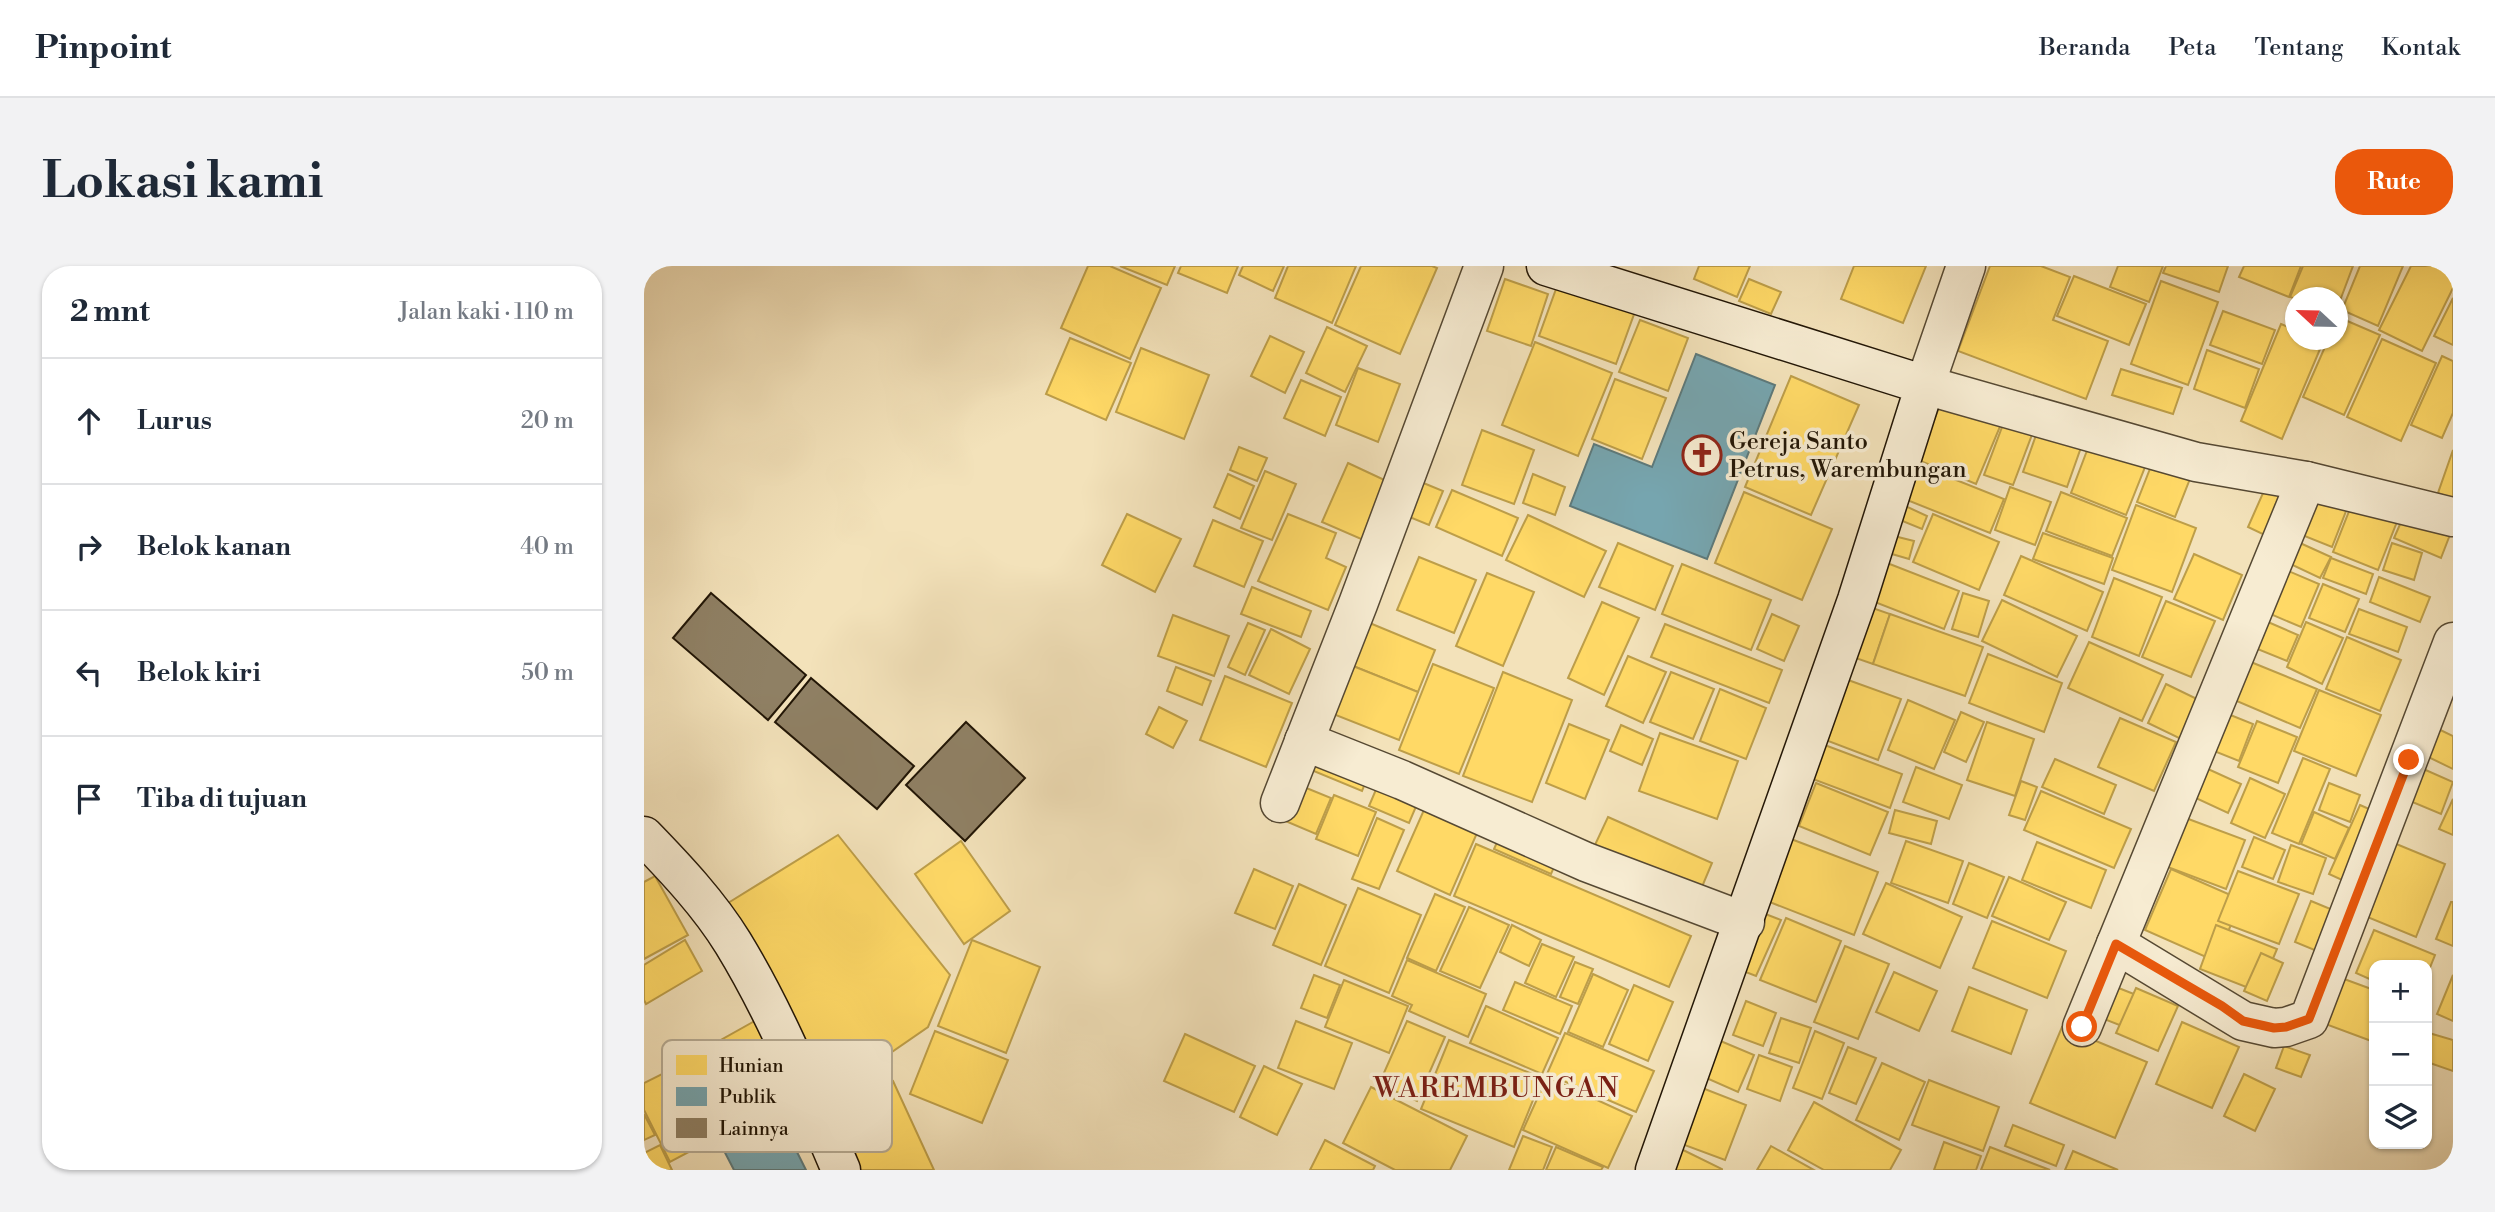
<!DOCTYPE html>
<html lang="id">
<meta charset="utf-8">
<style>
:root{--surface:#fff;--page:#f2f2f3;--text:#1f2937;--muted:#747a83;--line:#e0e1e3;--accent:#ea580c}
body{margin:0;font-family:"Libre Bodoni",serif;background:var(--page);color:var(--text)}
.controls{position:absolute;right:21px;bottom:21px;display:grid;overflow:hidden;border-radius:14px;box-shadow:0 2px 5px #0004}
.controls button{width:63px;height:63px;display:grid;place-items:center;padding:0;border:0;border-bottom:2px solid var(--line);background:var(--surface);color:var(--text);font:35px sans-serif}
.compass{position:absolute;left:1641px;top:21px;width:63px;height:63px;border-radius:50%;background:var(--surface);box-shadow:0 2px 5px #0004;rotate:292deg}
.stop{position:absolute;width:21px;height:21px;margin:-16px;border:5px solid #ea580c;border-radius:50%;background:#fff}
.stop.end{background:#ea580c;border-color:#fff;box-shadow:0 2px 7px #0008}
.list{margin:0;padding:0;list-style:none}
h2{display:flex;justify-content:space-between;align-items:center;height:91px;margin:0;padding:0 28px;font-size:30px}
h2 small{font-size:23px;font-weight:400;color:var(--muted)}
.list li{display:grid;grid-template-columns:46px 1fr auto;gap:21px;align-items:center;box-sizing:border-box;height:126px;padding:0 28px;border-top:2px solid var(--line)}
.list b{display:block;font-size:26px;white-space:nowrap}
.list em{font-size:23px;font-style:normal;color:var(--muted)}
.icon{flex:none;width:38px;height:38px;fill:none;stroke:currentColor;stroke-width:2;stroke-linecap:round;stroke-linejoin:round}
.map{position:relative;flex:none;width:1809px;height:904px;overflow:hidden;border-radius:28px}
header{display:flex;align-items:center;gap:42px;box-sizing:border-box;height:98px;padding:0 35px;background:var(--surface);border-bottom:2px solid var(--line)}
header strong{font-size:33px}
nav{display:flex;gap:38px;margin-inline-start:auto;font-size:24px}
.intro{display:flex;align-items:center;justify-content:space-between;box-sizing:border-box;height:168px;padding:0 42px}
h1{margin:0;font-size:49px}
.button{padding:18px 32px;border-radius:28px;background:var(--accent);color:#fff;font-size:24px;font-weight:700}
main{display:flex;gap:42px;padding:0 42px}
aside{flex:1;background:var(--surface);border-radius:28px;box-shadow:0 2px 5px #0004}
.map>svg:first-child{display:block}
.homes{fill:#ffd966;stroke:#bd9e49;stroke-width:2}
.public{fill:#76a5af;stroke:#5d7a7c;stroke-width:2}
.building{fill:#8f8064;stroke:#221606;stroke-width:2}
.lines{fill:none;stroke-linecap:round;stroke-linejoin:round}
.street-casing{stroke:#564933;stroke-width:41}
.secondary-casing{stroke:#221606;stroke-width:41}
.street{stroke:#f7ecd2;stroke-width:38}
.secondary{stroke:#f7ecd2;stroke-width:38}
.route{stroke:#ea580c;stroke-width:9}
.labels{text-anchor:middle;stroke-width:7;stroke-linejoin:round;paint-order:stroke}
.poi-label{font-size:24px;fill:#221606;stroke:#f7ecd2;text-anchor:start}
.quarter-label{font-size:28px;letter-spacing:2px;fill:#7a1f14;stroke:#f7ecd2}
.key{fill:#f7ecd2;stroke:#b7ac95;stroke-width:2}
.key-label{font-size:19px;fill:#221606}
</style>
<header>
<strong>Pinpoint</strong>
<nav><a>Beranda</a><a>Peta</a><a>Tentang</a><a>Kontak</a></nav>
</header>
<div class="intro"><h1>Lokasi kami</h1><a class="button">Rute</a></div>
<main>
<aside>
<h2>2 mnt<small>Jalan kaki · 110 m</small></h2>
<ul class="list">
<li><svg class="icon" aria-label="ahead" viewBox="0 0 24 24"><path d="M12 20V5M6 11l6-6 6 6"/></svg><div><b>Lurus</b></div><em>20 m</em></li>
<li><svg class="icon" aria-label="right" viewBox="0 0 24 24"><path d="M7 20v-9h11M14 6l5 5-5 5"/></svg><div><b>Belok kanan</b></div><em>40 m</em></li>
<li><svg class="icon" aria-label="left" viewBox="0 0 24 24"><path d="M17 20v-9H6M10 6l-5 5 5 5"/></svg><div><b>Belok kiri</b></div><em>50 m</em></li>
<li><svg class="icon" aria-label="arrive" viewBox="0 0 24 24"><path d="M6 21V4h12l-3 4 3 4H6"/></svg><div><b>Tiba di tujuan</b></div></li>
</ul>
</aside>
<div class="map">
<svg width="1809" height="904" viewBox="0 0 1809 904">
<rect width="100%" height="100%" fill="#f3e2ba"/>
<filter id="stains"><feTurbulence type="fractalNoise" baseFrequency=".00286" numOctaves="4"/><feColorMatrix values="0 0 0 0 .2 0 0 0 0 .09 0 0 0 0 .02 0 0 0 .5 -.17"/></filter>
<radialGradient id="worn" r=".72"><stop offset=".6" stop-color="#630" stop-opacity="0"/><stop offset="1" stop-color="#630" stop-opacity=".3"/></radialGradient>
<!-- homes -->
<g class="homes">
<path d="M444,0h22l51,22 -31,71 -69,-31z"/>
<path d="M476,0h55l-8,19z"/>
<path d="M537,0h57l-11,27 -49,-20z"/>
<path d="M599,0h41l-11,25 -34,-16z"/>
<path d="M644,0h68l-24,57 -57,-25z"/>
<path d="M717,0h71l5,2 -37,86 -65,-29z"/>
<path d="M1055,0h51l-13,31 -43,-18z"/>
<path d="M1210,0h72l-23,57 -62,-24z"/>
<path d="M1346,0h51l29,11 -17,43 55,21 -22,58 -128,-48z"/>
<path d="M1474,0h45l-14,36 -39,-15z"/>
<path d="M1522,0h62l-9,26 -56,-19z"/>
<path d="M1600,0h57l-12,31 -50,-20z"/>
<path d="M1659,0h50l-15,40v-8l-42,1 -6,-2z"/>
<path d="M1716,0h43l-25,60 -36,-16z"/>
<path d="M1767,0h23l19,9v13l-31,63 -43,-21z"/>
<path d="M1430,10l72,28 -17,41 -72,-29z"/>
<path d="M916,12l77,28 -21,58 -77,-28z"/>
<path d="M861,13l43,15 -17,52 -44,-15z"/>
<path d="M1105,13l32,13 -10,22 -32,-13z"/>
<path d="M1517,15l57,21 -30,83 -57,-21z"/>
<path d="M1809,32v47l-19,-9z"/>
<path d="M1579,45l52,19 -13,34 -52,-19z"/>
<path d="M1694,51l42,18 -36,80 -41,-18 25,-57h10z"/>
<path d="M996,54l48,18 -20,53 -49,-19z"/>
<path d="M1637,58l15,6v10h21l6,2 -41,97 -41,-18z"/>
<path d="M683,61l40,19 -22,46 -39,-19z"/>
<path d="M626,70l34,16 -19,41 -34,-17z"/>
<path d="M426,72l61,25 -25,57 -60,-26z"/>
<path d="M1738,73l54,24 -35,78 -54,-24z"/>
<path d="M891,76l77,31 -34,83 -76,-31z"/>
<path d="M497,82l68,27 -25,64 -68,-27z"/>
<path d="M1563,84l52,19 -14,39 -51,-19z"/>
<path d="M1798,90l11,5v52l-11,25 -31,-13z"/>
<path d="M714,102l42,16 -22,58 -42,-17z"/>
<path d="M1477,103l61,19 -9,26 -61,-19z"/>
<path d="M1147,110l68,29 -48,110 -66,-28z"/>
<path d="M971,113l51,19 -24,61 -50,-20z"/>
<path d="M657,114l40,17 -16,39 -41,-18z"/>
<path d="M1301,127l59,24 -28,67 -58,-24z"/>
<path d="M1363,148l29,10 -23,61 -29,-10z"/>
<path d="M1397,155l44,15 -18,51 -44,-15z"/>
<path d="M838,164l52,20 -20,54 -52,-19z"/>
<path d="M1447,174l56,22 -21,53 -55,-22z"/>
<path d="M595,181l28,11 -10,23 -27,-11z"/>
<path d="M1809,184v49l-15,-6z"/>
<path d="M1511,190l38,15 -18,46 -38,-15z"/>
<path d="M704,197l45,21 -25,58 -46,-20z"/>
<path d="M1277,200l83,33 -14,34 -83,-33z"/>
<path d="M621,205l31,13 -24,56 -31,-12z"/>
<path d="M584,208l26,12 -14,33 -26,-12z"/>
<path d="M889,208l32,13 -10,28 -32,-12z"/>
<path d="M777,216l22,9 -14,34 -22,-9z"/>
<path d="M1623,218l25,11 -19,44 -25,-12z"/>
<path d="M1667,219l39,16 -18,46 -40,-16z"/>
<path d="M1366,221l41,15 -16,43 -40,-15z"/>
<path d="M808,224l66,28 -16,38 -66,-29z"/>
<path d="M1100,226l88,37 -30,71 -87,-37z"/>
<path d="M1417,226l66,26 -15,38 -66,-25z"/>
<path d="M1711,230l45,18 -22,56 -45,-18z"/>
<path d="M1257,238l26,12 -5,13 -27,-11z"/>
<path d="M1492,239l60,23 -24,64 -60,-22z"/>
<path d="M1761,247l46,19 -10,26 -47,-20z"/>
<path d="M483,248l54,25 -26,53 -53,-27z"/>
<path d="M644,248l48,19 -10,25 20,9 -18,43 -70,-29z"/>
<path d="M1289,248l66,28 -20,48 -66,-28z"/>
<path d="M884,249l78,36 -22,46 -78,-37z"/>
<path d="M569,254l50,21 -19,46 -50,-21z"/>
<path d="M1399,267l70,25 -9,26 -71,-25z"/>
<path d="M1246,269l24,6 -5,18 -24,-7z"/>
<path d="M1645,272l42,19 -11,21 -40,-19z"/>
<path d="M974,277l55,23 -18,44 -56,-23z"/>
<path d="M1748,277l30,10 -8,27 -31,-10z"/>
<path d="M1550,288l48,21 -19,45 -49,-21z"/>
<path d="M1377,290l82,36 -16,39 -83,-36z"/>
<path d="M775,291l57,23 -22,53 -57,-23z"/>
<path d="M1687,292l42,16 -7,20 -43,-16z"/>
<path d="M1238,295l77,30 -15,38 -77,-30z"/>
<path d="M1038,298l89,36 -20,50 -89,-36z"/>
<path d="M1635,301l40,17 -18,43 -40,-17z"/>
<path d="M843,307l47,19 -31,74 -47,-20z"/>
<path d="M1735,311l51,20 -10,25 -50,-20z"/>
<path d="M1470,312l48,19 -23,59 -47,-19z"/>
<path d="M1679,318l36,15 -14,33 -36,-14z"/>
<path d="M608,321l59,24 -10,26 -60,-23z"/>
<path d="M1319,327l26,8 -11,36 -26,-8z"/>
<path d="M1358,334l75,36 -20,41 -75,-36z"/>
<path d="M1522,335l49,20 -24,56 -49,-20z"/>
<path d="M958,336l37,16 -35,77 -36,-17z"/>
<path d="M1214,337l32,11 -17,50 -32,-11z"/>
<path d="M1715,343l48,18 -9,25 -49,-18z"/>
<path d="M1128,348l27,12 -15,35 -27,-12z"/>
<path d="M1246,348l93,33 -18,49 -92,-32z"/>
<path d="M529,349l56,21 -15,40 -56,-20z"/>
<path d="M716,353l75,31 -17,42 -75,-30z"/>
<path d="M1617,353l37,16 -11,26 -37,-15z"/>
<path d="M1662,356l37,16 -21,46 -35,-17z"/>
<path d="M604,357l17,7 -20,45 -17,-8z"/>
<path d="M1021,358l117,46 -13,33 -118,-46z"/>
<path d="M627,363l39,20 -21,45 -40,-19z"/>
<path d="M1703,371l54,23 -21,51 -54,-22z"/>
<path d="M1445,376l74,33 -21,46 -74,-33z"/>
<path d="M1344,388l74,29 -18,49 -75,-29z"/>
<path d="M984,390l38,16 -23,51 -37,-17z"/>
<path d="M1597,392l76,31 -17,39 -75,-32z"/>
<path d="M699,396l75,30 -19,48 -76,-30z"/>
<path d="M789,398l61,24 -35,86 -60,-24z"/>
<path d="M532,401l35,14 -9,24 -35,-14z"/>
<path d="M859,406l69,28 -40,102 -69,-26z"/>
<path d="M1027,406l43,17 -21,50 -43,-17z"/>
<path d="M581,410l67,27 -26,64 -66,-27z"/>
<path d="M1193,410l64,23 -23,61 -63,-24z"/>
<path d="M1522,418l33,16 -18,39 -33,-16z"/>
<path d="M1076,423l46,19 -20,51 -46,-18z"/>
<path d="M1675,424l62,25 -25,61 -62,-25z"/>
<path d="M1264,434l47,20 -21,49 -46,-19z"/>
<path d="M515,441l28,14 -14,27 -27,-14z"/>
<path d="M1574,444l35,14 -14,37 -35,-14z"/>
<path d="M1317,446l23,10 -18,40 -22,-10z"/>
<path d="M1476,452l56,24 -22,49 -56,-24z"/>
<path d="M1613,455l40,16 -19,46 -40,-16z"/>
<path d="M1343,456l47,17 -19,57 -48,-16z"/>
<path d="M925,458l40,16 -24,59 -39,-16z"/>
<path d="M977,459l32,14 -11,26 -32,-14z"/>
<path d="M1786,459l23,11v33l-35,-17z"/>
<path d="M1016,467l78,28 -21,58 -78,-28z"/>
<path d="M1170,475l88,33 -12,34 -88,-33z"/>
<path d="M669,479l58,24 -9,22 -58,-24z"/>
<path d="M1659,492l27,11 -31,75 -27,-11z"/>
<path d="M1411,493l61,26 -12,29 -62,-27z"/>
<path d="M1553,498l44,20 -13,29 -43,-20z"/>
<path d="M1768,498l41,18 -12,32 -43,-18z"/>
<path d="M1272,501l46,18 -13,34 -46,-17z"/>
<path d="M739,507l40,17 -14,33 -40,-17z"/>
<path d="M1606,512l35,16 -20,44 -34,-15z"/>
<path d="M1377,515l16,6 -12,33 -16,-5z"/>
<path d="M1172,517l72,29 -18,43 -71,-29z"/>
<path d="M1685,517l31,12 -10,27 -31,-12z"/>
<path d="M655,519l32,13 -15,36 -33,-14z"/>
<path d="M1397,525l90,38 -17,39 -90,-38z"/>
<path d="M787,528l53,23 -34,78 -53,-24z"/>
<path d="M690,529l42,17 -18,44 -42,-17z"/>
<path d="M1809,533v36l-14,-6z"/>
<path d="M1716,539l25,11 -30,70 -26,-12z"/>
<path d="M1251,544l42,11 -6,23 -42,-11z"/>
<path d="M1670,546l35,16 -14,31 -34,-15z"/>
<path d="M964,551l104,46 -13,31 -105,-47z"/>
<path d="M1539,551l62,23 -19,49 -61,-23z"/>
<path d="M733,552l27,12 -25,59 -27,-10z"/>
<path d="M858,565l57,25 -8,18 -57,-25z"/>
<path d="M194,569l112,140 -22,52 -97,67 -103,-191z"/>
<path d="M1610,571l31,13 -12,29 -31,-12z"/>
<path d="M1147,573l87,33 -24,63 -87,-34z"/>
<path d="M317,575l49,70 -46,33 -49,-70z"/>
<path d="M1262,575l57,20 -15,42 -57,-20z"/>
<path d="M1745,575l56,23 -29,73 -56,-23z"/>
<path d="M1393,576l69,28 -15,38 -69,-28z"/>
<path d="M832,578l215,92 -22,51 -215,-91z"/>
<path d="M1647,579l35,13 -13,36 -35,-12z"/>
<path d="M1325,597l35,14 -17,41 -34,-14z"/>
<path d="M610,603l39,17 -18,43 -40,-16z"/>
<path d="M1527,603l71,31 -27,61 -70,-31z"/>
<path d="M1594,605l61,23 -20,50 -61,-23z"/>
<path d="M11,610l33,59 -44,24v-77z"/>
<path d="M1365,611l57,25 -17,38 -57,-24z"/>
<path d="M1242,617l76,34 -22,51 -77,-34z"/>
<path d="M655,618l47,21 -25,60 -48,-20z"/>
<path d="M714,622l63,27 -32,78 -64,-27z"/>
<path d="M791,628l30,13 -29,64 -29,-13z"/>
<path d="M1667,635l34,14 -16,41 -34,-14z"/>
<path d="M1807,636h2v44l-17,-7z"/>
<path d="M825,641l40,18 -29,63 -40,-17z"/>
<path d="M1111,644l26,10 -25,56 -26,-10z"/>
<path d="M1142,652l55,23 -25,61 -56,-22z"/>
<path d="M1348,655l74,30 -19,47 -74,-30z"/>
<path d="M868,659l29,15 -12,26 -29,-14z"/>
<path d="M1572,659l61,24 -18,43 -59,-23z"/>
<path d="M1730,664l61,25 -8,20v-10h-53v16l-18,-8z"/>
<path d="M41,674l17,31 -56,33 -2,-4v-35z"/>
<path d="M328,674l68,27 -34,86 -68,-27z"/>
<path d="M898,678l32,13 -18,40 -31,-14z"/>
<path d="M1201,680l44,18 -31,75 -44,-17z"/>
<path d="M1617,687l22,10 -16,38 -23,-10z"/>
<path d="M763,694l79,34 -18,43 -59,-26 3,-6 -20,-9z"/>
<path d="M931,696l18,7 -15,35 -18,-7z"/>
<path d="M1250,706l43,19 -18,40 -43,-19z"/>
<path d="M949,708l35,16 -25,57 -35,-15z"/>
<path d="M670,709l26,10 -13,33 -26,-10z"/>
<path d="M1809,709v46l-16,-7z"/>
<path d="M1692,710l38,14v52l-54,-20z"/>
<path d="M700,714l64,26 -19,47 -64,-26z"/>
<path d="M871,716l57,24 -12,28 -57,-24z"/>
<path d="M990,719l39,17 -25,59 -39,-17z"/>
<path d="M1325,721l58,23 -16,44 -59,-23z"/>
<path d="M1472,721l51,20 -12,32 -51,-20z"/>
<path d="M1492,722l42,18 -20,45 -42,-18z"/>
<path d="M1102,735l30,12 -13,33 -30,-11z"/>
<path d="M842,740l72,32 -16,36 -72,-31z"/>
<path d="M116,752l28,52 -48,26 -28,-51z"/>
<path d="M1137,752l30,10 -12,35 -30,-10z"/>
<path d="M652,755l56,22 -18,46 -56,-21z"/>
<path d="M763,755l38,16 -28,64 -38,-17z"/>
<path d="M1538,756l57,25 -27,61 -56,-24z"/>
<path d="M1418,761l85,35 -32,76 -85,-35z"/>
<path d="M291,765l73,29 -26,63 -72,-29z"/>
<path d="M1171,765l29,12 -22,56 -29,-11z"/>
<path d="M921,767l89,38 -18,41 -89,-38z"/>
<path d="M1785,767l24,7v31l-26,-9v-22z"/>
<path d="M541,768l70,32 -21,46 -70,-31z"/>
<path d="M1067,771l43,18 -16,37 -43,-19z"/>
<path d="M805,774l93,38 -28,69 -93,-38z"/>
<path d="M1640,780l26,9 -9,22 -25,-9z"/>
<path d="M1204,781l28,11 -20,46 -27,-11z"/>
<path d="M66,784l25,51 -46,23 11,22 -30,16 -26,-52v-27z"/>
<path d="M1115,789l33,12 -12,34 -33,-12z"/>
<path d="M1238,797l43,19 -26,58 -43,-20z"/>
<path d="M620,800l38,18 -25,51 -37,-18z"/>
<path d="M1600,808l31,15 -20,42 -31,-15z"/>
<path d="M903,811l85,39 -24,52 -85,-38z"/>
<path d="M1285,814l70,27 -16,44 -71,-26z"/>
<path d="M249,815l41,89h-83l-26,-57z"/>
<path d="M1048,818l54,21 -21,55 -54,-20z"/>
<path d="M727,821l96,49 -17,34h-55l-52,-27z"/>
<path d="M1170,836l87,48 -11,20h-66l-36,-20z"/>
<path d="M0,848l11,21 -11,5z"/>
<path d="M1369,859l51,20 -8,21 -51,-20z"/>
<path d="M879,870l29,11 -9,23h-34z"/>
<path d="M681,874l50,26 -2,4h-63z"/>
<path d="M1300,876l37,14 -5,14h-42z"/>
<path d="M16,879l12,25h-28v-17z"/>
<path d="M1127,880l43,24h-57z"/>
<path d="M912,881l47,20 -2,3h-55z"/>
<path d="M1033,881l45,22v1h-57z"/>
<path d="M1346,881l60,23h-69z"/>
<path d="M1429,885l45,19h-53z"/>
</g>
<!-- public -->
<g class="public">
<path d="M1052,88l79,31 -68,174 -137,-53 24,-62 58,23z"/>
<path d="M122,824l40,80h-72l-26,-50z"/>
</g>
<!-- building -->
<g class="building">
<path d="M67,327l95,82 -38,45 -95,-82z"/>
<path d="M167,412l103,88 -37,43 -102,-87z"/>
<path d="M322,456l59,56 -60,63 -59,-56z"/>
</g>
<g class="lines">
<!-- street casing -->
<g class="street-casing">
<g id="street">
<path d="M1322,0l-41,119 271,77 110,19 147,36"/>
<path d="M660,475l98,39 184,82 159,60"/>
<path d="M636,537l78,-199 126,-338"/>
<path d="M1472,678l127,77 31,7 12,-1 23,-8 144,-377"/>
<path d="M1438,761l224,-546"/>
</g>
</g>
<!-- secondary casing -->
<g class="secondary-casing">
<g id="secondary">
<path d="M902,0l379,119 -68,215 -202,570"/>
<path d="M0,570c32,33 65,68 89,107 44,72 75,150 108,227"/>
</g>
</g>
<!-- street -->
<use href="#street" class="street"/>
<!-- secondary -->
<use href="#secondary" class="secondary"/>
</g>
<g class="lines">
<!-- route -->
<path class="route" d="M1438,761l34,-83 106,62 21,15 31,7 12,-1 23,-8 100,-259"/>
</g>
<!-- icons -->
<defs>
<g id="church-ring" transform="scale(2.0125)"><circle r="9.5" fill="#f7ecd2" stroke="#8f2418" stroke-width="1.5"/><path d="M-1.2-6h2.4v3.5h3.3v2.4h-3.3V6h-2.4V-.1h-3.3v-2.4h3.3Z" fill="#8f2418"/></g>
</defs>
<g fill-rule="evenodd">
<use href="#church-ring" x="1058" y="189"/>
</g>
<g class="labels">
<!-- poi labels -->
<g class="poi-label">
<text x="1085" y="183">Gereja Santo<tspan x="1085" dy="28">Petrus, Warembungan</tspan></text>
</g>
<!-- quarter labels -->
<g class="quarter-label">
<text x="853" y="831">WAREMBUNGAN</text>
</g>
</g>
<!-- legend -->
<rect x="18" y="774" width="230" height="112" rx="10" class="key"/>
<rect x="32" y="789" width="31" height="20" fill="#ffd966"/>
<rect x="32" y="821" width="31" height="19" fill="#76a5af"/>
<rect x="32" y="852" width="31" height="20" fill="#8f8064"/>
<g class="key-label">
<text x="75" y="806">Hunian</text>
<text x="75" y="837">Publik</text>
<text x="75" y="869">Lainnya</text>
</g>
<rect width="100%" height="100%" filter="url(#stains)"/>
<rect width="100%" height="100%" fill="url(#worn)"/>
</svg>
<div class="controls">
<button>+</button>
<button>−</button>
<button><svg class="icon" aria-label="layers" viewBox="0 0 24 24"><path d="M12 4l9 5-9 5-9-5zM3 14l9 5 9-5"/></svg></button>
</div>
<svg class="compass" viewBox="-18 -18 36 36"><path d="M0-13l5 13h-10z" fill="#e53935"/><path d="M0 13l5-13h-10z" fill="#747a83"/></svg>
<div class="stop" style="left:1438px;top:761px"></div>
<div class="stop end" style="left:1765px;top:494px"></div>
</div>
</main>
